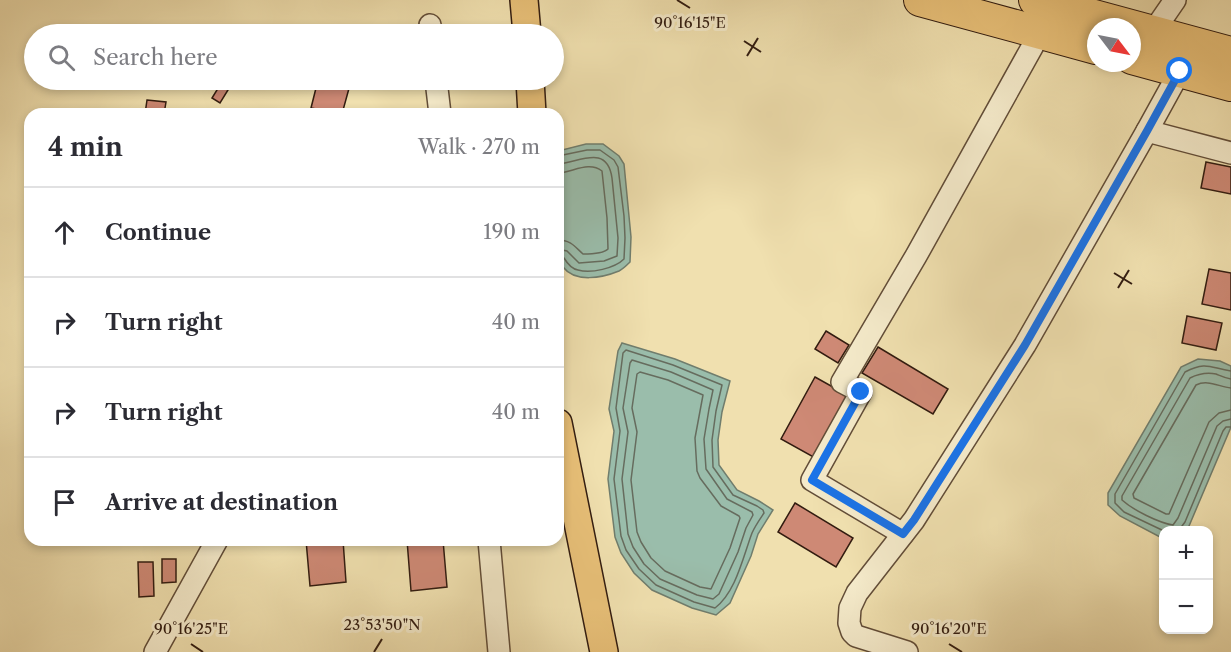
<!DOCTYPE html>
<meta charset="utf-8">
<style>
:root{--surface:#fff;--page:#f2f2f3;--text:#2b2b33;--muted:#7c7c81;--line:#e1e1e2}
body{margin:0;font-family:"Libre Caslon Text",serif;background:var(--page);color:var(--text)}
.controls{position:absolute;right:18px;bottom:18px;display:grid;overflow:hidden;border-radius:12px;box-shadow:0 3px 9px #0003}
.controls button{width:54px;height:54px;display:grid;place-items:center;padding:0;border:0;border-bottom:2px solid var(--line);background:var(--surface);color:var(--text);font:30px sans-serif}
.compass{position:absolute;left:1087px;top:18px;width:54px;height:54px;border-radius:50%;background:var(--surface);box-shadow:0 3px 9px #0003;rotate:122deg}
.stop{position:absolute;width:18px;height:18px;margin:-14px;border:4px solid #1a73e8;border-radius:50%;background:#fff}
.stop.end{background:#1a73e8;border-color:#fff;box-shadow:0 2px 6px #0008}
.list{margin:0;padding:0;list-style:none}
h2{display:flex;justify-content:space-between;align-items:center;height:78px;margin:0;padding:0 24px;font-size:26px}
h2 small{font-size:20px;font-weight:400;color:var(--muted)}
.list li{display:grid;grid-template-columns:39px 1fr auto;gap:18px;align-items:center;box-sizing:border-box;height:90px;padding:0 24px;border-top:2px solid var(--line)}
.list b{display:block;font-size:22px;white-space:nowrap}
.list em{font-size:20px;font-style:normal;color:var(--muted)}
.icon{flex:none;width:33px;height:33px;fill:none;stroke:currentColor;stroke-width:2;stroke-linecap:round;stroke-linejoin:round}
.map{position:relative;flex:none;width:1231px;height:652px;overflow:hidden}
.search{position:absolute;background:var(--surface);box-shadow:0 3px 9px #0003;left:24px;top:24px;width:540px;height:66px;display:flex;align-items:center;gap:15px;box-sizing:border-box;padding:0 21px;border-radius:33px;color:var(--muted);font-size:22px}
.panel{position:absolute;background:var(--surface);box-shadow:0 3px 9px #0003;left:24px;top:108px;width:540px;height:438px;border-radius:18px}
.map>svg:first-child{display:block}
.water{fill:#9abdab;stroke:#707d6d;stroke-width:1.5}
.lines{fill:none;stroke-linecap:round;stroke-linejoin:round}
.shore{stroke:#666c5e;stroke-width:1.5}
.building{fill:#ce8975;stroke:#321c10;stroke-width:1.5}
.minor-casing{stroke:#624d38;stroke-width:24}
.major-casing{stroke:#321c10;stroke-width:30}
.highway-casing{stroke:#321c10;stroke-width:34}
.minor{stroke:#f5ebcb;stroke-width:21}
.major{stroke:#e8c078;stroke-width:27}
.highway{stroke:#e8c078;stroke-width:32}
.route{stroke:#1a73e8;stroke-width:8}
.ticks{fill:none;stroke:#321c10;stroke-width:2}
.ticks-label{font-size:15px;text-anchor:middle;fill:#321c10;stroke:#f5ebcb;stroke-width:6;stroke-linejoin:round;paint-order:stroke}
</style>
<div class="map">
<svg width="1231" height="652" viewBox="0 0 1231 652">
<rect width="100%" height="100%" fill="#f0e0af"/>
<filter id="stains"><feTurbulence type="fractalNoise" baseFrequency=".00333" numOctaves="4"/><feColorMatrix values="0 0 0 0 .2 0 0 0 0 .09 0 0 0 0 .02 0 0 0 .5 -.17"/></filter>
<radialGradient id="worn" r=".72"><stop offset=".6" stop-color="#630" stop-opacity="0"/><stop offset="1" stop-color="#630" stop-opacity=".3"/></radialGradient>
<!-- water -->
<g class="water">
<path d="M586,144h17l16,12 5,8 7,73 -1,25c-3,3 -7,7 -11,9 -17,7 -44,12 -56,-4 -3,-4 -4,-10 -5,-14v-102z"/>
<path d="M622,343l53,16 55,22 -8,31 -4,28 1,25 18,25 22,11 14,9 -15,24 -7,22 -21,47 -14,12 -24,-7 -40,-18 -18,-17 -13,-20 -6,-16 -7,-58 6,-48 -5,-22 9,-58z"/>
<path d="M1198,359l22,2 11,5v61l-42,99 -4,4h-21l-1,7h-3l-40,-21 -12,-11v-12l73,-126z"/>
</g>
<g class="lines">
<!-- shore -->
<g class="shore">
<path d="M558,156l29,-6h13l14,10 4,7 6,49 1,22 -1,21c-9,9 -33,15 -46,11 -6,-1 -11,-7 -14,-12l-6,-2"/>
<path d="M558,164c22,-2 49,-20 54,14l6,60 -1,18 -13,5 -25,2 -12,-12 -9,-2"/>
<path d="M558,173c15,-1 31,-12 44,-2l5,47 1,31c-5,5 -17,5 -25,5 -8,-7 -12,-14 -25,-14"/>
<path d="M626,350l47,15 49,20 -6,26 -4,29 1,27 20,28 24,11 6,4 1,3c-4,6 -9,13 -12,20 -9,24 -16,59 -37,75l-21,-6 -38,-17 -17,-16 -13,-19 -5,-14 -7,-57 6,-48 -4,-23 7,-55z"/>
<path d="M632,360l39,12 42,18 -4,19 -5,30 2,30 21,30 25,13 1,3 -7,13 -8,24 -19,42 -6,5 -16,-4 -37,-16 -16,-15 -11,-17 -5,-13 -6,-55 6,-47 -5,-24 7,-45z"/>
<path d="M640,372l28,8 35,15 -8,43 2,33 3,7 21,28 18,10 1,2 -10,30 -19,41 -11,-2 -35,-16 -14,-13 -10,-16 -4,-10 -6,-52 6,-48 -5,-24 5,-34z"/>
<path d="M1231,379c-6,-1 -10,-3 -15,-5 -10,-2 -18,0 -26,4l-68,118v4c11,10 37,23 51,25l5,-7 39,-92 6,-5 8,-2"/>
<path d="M1231,388c-12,-1 -23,-9 -35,-3l-63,109 1,4 32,16h3l40,-92 10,-9 12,-3"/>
<path d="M1181,530l1,-4 3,-4 38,-91 3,-4h5"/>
<path d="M1164,531l-40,-19 -9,-9v-9l70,-122c22,-11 25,-4 46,-1"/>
</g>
</g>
<!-- building -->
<g class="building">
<path d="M318,80h27l6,1 -9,33 -31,-6z"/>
<path d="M220,85l8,5 -8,13 -8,-5z"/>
<path d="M147,100l19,2 -2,12h-19z"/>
<path d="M1206,162l25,5v27l-30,-6z"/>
<path d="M1209,269l22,4v37l-29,-6z"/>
<path d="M1187,316l35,7 -6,27 -34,-7z"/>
<path d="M826,331l23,14 -11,18 -23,-14z"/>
<path d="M878,347l70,42 -15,25 -71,-41z"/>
<path d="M815,377l34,19 -32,63 -36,-20z"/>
<path d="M795,503l58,35 -17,29 -58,-35z"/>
<path d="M306,540h37l3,42 -36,4z"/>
<path d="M407,540h36l4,47 -36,4z"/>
<path d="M162,559h14v23l-14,1z"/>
<path d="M138,562h15l1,34 -15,1z"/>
</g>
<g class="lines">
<!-- minor casing -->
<g class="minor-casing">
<g id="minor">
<path d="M430,25l1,9"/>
<path d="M1153,32l22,-32"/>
<path d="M436,80l4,34"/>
<path d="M1147,131l84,22"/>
<path d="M903,534l-91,-54 49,-88 -19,-10 74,-126 124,-223"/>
<path d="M489,540l10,112"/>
<path d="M155,652l62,-112"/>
<path d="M907,652l-51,-16 -4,-4 -3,-9 1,-15 7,-15 57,-73 111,-175 122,-214 33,-60"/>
</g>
</g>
<!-- major casing -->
<g class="major-casing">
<g id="major">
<path d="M524,0l3,34"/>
<path d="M530,80l2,34"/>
<path d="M558,423l46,229"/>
</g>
</g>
<!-- highway casing -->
<g class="highway-casing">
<g id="highway">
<path d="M920,0l176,48"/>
<path d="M1035,0l196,53"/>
<path d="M1132,58l99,27"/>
</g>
</g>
<!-- minor -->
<use href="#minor" class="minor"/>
<!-- major -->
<use href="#major" class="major"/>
<!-- highway -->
<use href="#highway" class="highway"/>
</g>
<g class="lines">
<!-- route -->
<path class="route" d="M861,392l-49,88 91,54 11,-14 111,-175 122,-214 33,-60"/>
</g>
<!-- ticks -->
<path class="ticks" d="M677,0l13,8M744,41l17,11M747,56l11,-18M1114,273l18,11M1118,288l11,-18M191,644l12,8M949,644l13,8M374,652l8,-13"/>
<g class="ticks-label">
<text x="690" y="28">90°16'15"E</text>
<text x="382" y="630">23°53'50"N</text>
<text x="191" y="634">90°16'25"E</text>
<text x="949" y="634">90°16'20"E</text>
</g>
<rect width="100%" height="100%" filter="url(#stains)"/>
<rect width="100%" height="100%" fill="url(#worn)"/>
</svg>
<div class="controls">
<button>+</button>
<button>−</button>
</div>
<svg class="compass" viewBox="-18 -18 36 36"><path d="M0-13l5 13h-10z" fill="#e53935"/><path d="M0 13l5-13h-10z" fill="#7c7c81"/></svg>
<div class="stop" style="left:1180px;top:71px"></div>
<div class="stop end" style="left:861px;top:392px"></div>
<div class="search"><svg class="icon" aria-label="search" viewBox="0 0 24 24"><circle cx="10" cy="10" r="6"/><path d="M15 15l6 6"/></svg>Search here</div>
<section class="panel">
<h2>4 min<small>Walk · 270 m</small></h2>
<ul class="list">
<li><svg class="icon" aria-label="ahead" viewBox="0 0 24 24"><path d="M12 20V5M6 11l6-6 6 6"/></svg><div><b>Continue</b></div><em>190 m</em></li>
<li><svg class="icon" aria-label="right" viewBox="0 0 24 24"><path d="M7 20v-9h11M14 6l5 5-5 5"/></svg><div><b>Turn right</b></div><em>40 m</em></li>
<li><svg class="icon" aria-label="right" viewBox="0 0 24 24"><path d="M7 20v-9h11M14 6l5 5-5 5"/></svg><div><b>Turn right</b></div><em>40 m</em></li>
<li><svg class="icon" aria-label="arrive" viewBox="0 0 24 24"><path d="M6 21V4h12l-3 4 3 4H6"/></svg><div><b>Arrive at destination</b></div></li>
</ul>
</section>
</div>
